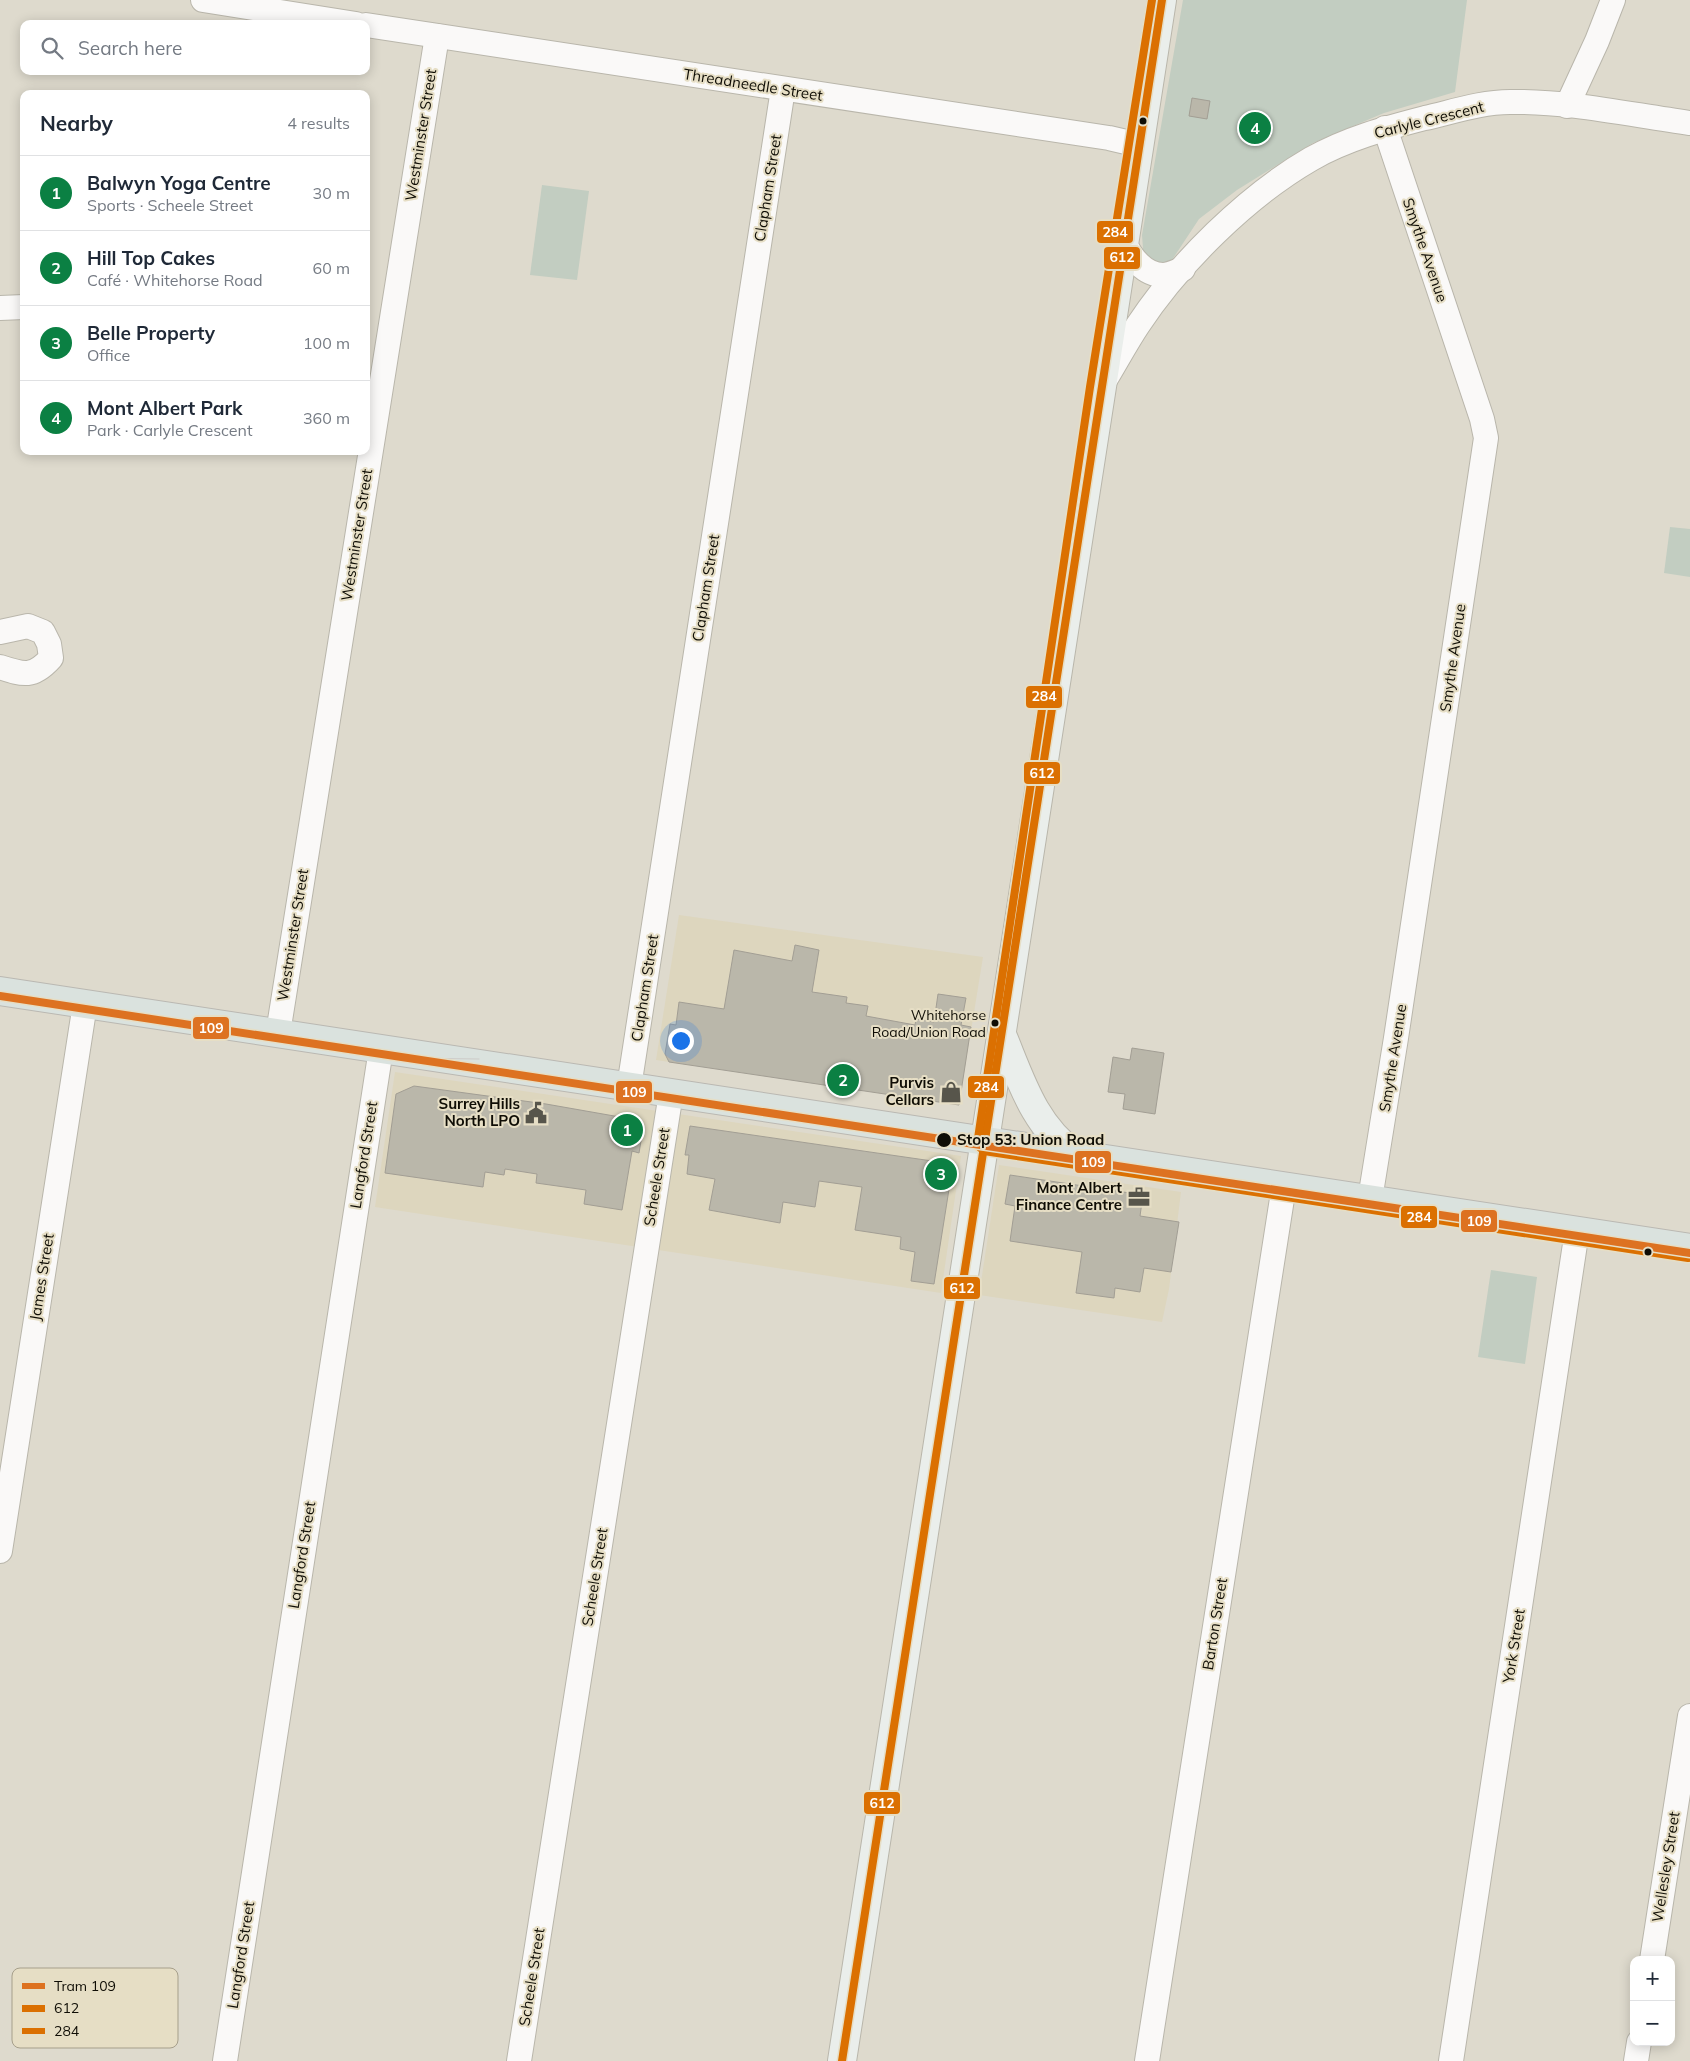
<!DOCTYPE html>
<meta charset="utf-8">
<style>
:root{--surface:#fff;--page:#f2f2f3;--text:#1f2937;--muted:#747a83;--line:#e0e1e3;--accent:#0b8043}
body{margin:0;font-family:Mulish,sans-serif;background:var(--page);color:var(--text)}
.controls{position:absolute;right:15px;bottom:15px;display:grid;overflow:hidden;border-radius:10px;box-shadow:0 2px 12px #0003}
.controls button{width:45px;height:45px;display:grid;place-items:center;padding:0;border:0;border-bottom:1px solid var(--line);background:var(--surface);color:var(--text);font:25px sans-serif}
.you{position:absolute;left:680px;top:1040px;width:18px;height:18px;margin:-12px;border:4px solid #fff;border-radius:50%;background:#1a73e8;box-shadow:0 0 0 8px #1a73e833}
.badge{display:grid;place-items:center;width:32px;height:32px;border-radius:50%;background:var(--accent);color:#fff;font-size:16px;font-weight:700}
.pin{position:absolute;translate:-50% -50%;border:2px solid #fff;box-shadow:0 1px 5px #0006}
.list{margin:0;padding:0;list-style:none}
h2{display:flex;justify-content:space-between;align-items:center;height:65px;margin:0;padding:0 20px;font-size:21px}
h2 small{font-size:16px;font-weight:400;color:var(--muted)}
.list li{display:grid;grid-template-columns:32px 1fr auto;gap:15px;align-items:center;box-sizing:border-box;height:75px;padding:0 20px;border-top:1px solid var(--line)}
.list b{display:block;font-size:19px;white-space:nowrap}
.list p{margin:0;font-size:16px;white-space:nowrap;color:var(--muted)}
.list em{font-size:16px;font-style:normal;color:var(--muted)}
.icon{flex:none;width:28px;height:28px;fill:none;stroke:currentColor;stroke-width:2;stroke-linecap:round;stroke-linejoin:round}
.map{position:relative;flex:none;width:1690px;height:2061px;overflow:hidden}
.search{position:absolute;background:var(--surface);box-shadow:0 2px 12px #0003;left:20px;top:20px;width:350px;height:55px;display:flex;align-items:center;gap:12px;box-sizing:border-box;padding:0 18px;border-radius:10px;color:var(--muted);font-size:19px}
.panel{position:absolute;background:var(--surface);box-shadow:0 2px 12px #0003;left:20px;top:90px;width:350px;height:365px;border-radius:10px}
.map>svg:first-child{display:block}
.built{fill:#ddd6be}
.green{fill:#c2cdc1}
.building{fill:#bab7aa;stroke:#a29e94}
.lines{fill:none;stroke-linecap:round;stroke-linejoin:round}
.minor-casing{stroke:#b9b6ab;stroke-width:26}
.secondary-casing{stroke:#b9b6ab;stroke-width:30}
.primary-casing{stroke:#bab8b2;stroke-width:30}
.minor{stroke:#faf9f8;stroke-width:24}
.secondary{stroke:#eaeeeb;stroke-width:28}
.primary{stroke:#dae2de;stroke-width:28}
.tram{stroke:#cdccc9;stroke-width:1}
.bus-1-casing{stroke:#e6dec5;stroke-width:11}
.bus-2-casing{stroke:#e6dec5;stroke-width:11}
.bus-1{stroke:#db7001;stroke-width:8}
.bus-2{stroke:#db7001;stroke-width:8}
.tram-1-casing{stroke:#e6dec5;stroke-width:11}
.tram-1{stroke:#dd7221;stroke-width:8}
.bus-dot{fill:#0f0d05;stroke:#e6dec5;stroke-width:2}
.labels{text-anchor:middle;stroke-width:4;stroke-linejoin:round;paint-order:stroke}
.bus-label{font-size:14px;fill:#0f0d05;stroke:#e6dec5;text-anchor:end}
.street-label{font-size:15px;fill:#0f0d05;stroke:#e6dec5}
.poi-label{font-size:15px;font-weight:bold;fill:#0f0d05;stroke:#e6dec5;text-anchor:end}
.stop-label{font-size:15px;font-weight:bold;fill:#0f0d05;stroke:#e6dec5;text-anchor:start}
.key{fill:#e6dec5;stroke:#a69f8b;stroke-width:1}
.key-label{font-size:14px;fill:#0f0d05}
.line-badge{stroke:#e6dec5;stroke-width:2}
.badge-label{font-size:14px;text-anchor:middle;font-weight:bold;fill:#fff}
</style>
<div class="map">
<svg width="1690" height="2061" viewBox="0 0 1690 2061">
<rect width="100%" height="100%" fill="#dedacd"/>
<!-- built -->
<g class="built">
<path d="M679,915l304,42 -24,148 -303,-45z"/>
<path d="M395,1072l566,84 -20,137 -566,-86z"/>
<path d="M999,1165l182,27 -12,97 -7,33 -183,-27z"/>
</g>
<!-- green -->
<g class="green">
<path d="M1183,0h284l-12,92 -71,21 -71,30 -76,47 -38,29 -29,44 -26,-1 -2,-27z"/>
<path d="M542,185l47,6 -12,89 -47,-5z"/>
<path d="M1670,527l20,2v48l-26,-4z"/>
<path d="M1491,1270l46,7 -12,87 -47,-7z"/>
</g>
<!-- building -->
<g class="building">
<path d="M1192,98l18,3 -3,18 -18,-3z"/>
<path d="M795,945l24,5 -7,42 35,5 -1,6 22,3 -2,10 49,9 1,-6 18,3 4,-28 28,4 -5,27 10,2 -12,78 -290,-43 -4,-8 5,-30 6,1 3,-23 45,7 10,-59 58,11z"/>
<path d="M1132,1048l32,5 -9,61 -32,-5 2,-15 -17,-2 5,-35 17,3z"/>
<path d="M414,1086l132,18 91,16 6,9 -4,24 -7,-2 -10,59 -38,-6 2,-14 -50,-7 1,-9 -32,-5 -1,6 -19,-3 -2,15 -98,-14 11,-79z"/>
<path d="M690,1126l263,38 -19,120 -23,-3 4,-29 -15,-3 1,-12 -46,-7 7,-43 -43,-6 -4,26 -32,-5 -3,21 -71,-13 6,-31 -28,-5 2,-19h-4z"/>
<path d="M1010,1175l133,20 -3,21 39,6 -8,50 -27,-4 -4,24 -25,-4 -1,10 -38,-5 6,-41 -72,-11 5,-35 -10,-2z"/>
</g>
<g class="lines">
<!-- minor casing -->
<g class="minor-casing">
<g id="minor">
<path d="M203,0l153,24"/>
<path d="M366,25l743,113 30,7"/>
<path d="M1567,106l30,-65 16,-41"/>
<path d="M1124,242c7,15 20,33 39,33 6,0 14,-4 20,-6"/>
<path d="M0,308l24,-1"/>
<path d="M1105,380c11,-18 21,-37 33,-55 41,-62 109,-129 173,-166 35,-20 75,-31 114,-41 27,-6 56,-16 85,-16 60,-1 121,13 180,21"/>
<path d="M0,632l28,-6 15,6 6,12 2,14c-18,20 -27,17 -51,9"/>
<path d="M278,1033l159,-997"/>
<path d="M629,1087l154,-998"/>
<path d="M1370,1199l26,-161 90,-600 -4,-19 -97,-291"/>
<path d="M0,1551l85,-547"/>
<path d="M1652,1960l38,-244"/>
<path d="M225,2061l156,-1012"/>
<path d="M519,2061l152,-968"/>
<path d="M1147,2061l137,-875"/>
<path d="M1451,2061l126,-830"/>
<path d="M1636,2061l3,-19"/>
</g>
</g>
<!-- secondary casing -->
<g class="secondary-casing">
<g id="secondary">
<path d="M1003,1037c18,44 32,90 73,118"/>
<path d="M842,2061l320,-2061"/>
</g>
</g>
<!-- primary casing -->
<g class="primary-casing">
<path id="primary" d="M0,991l1690,257"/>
</g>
<!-- minor -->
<use href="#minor" class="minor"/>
<!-- secondary -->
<use href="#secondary" class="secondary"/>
<!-- primary -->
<use href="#primary" class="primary"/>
<!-- tram -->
<path class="tram" d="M406,1058l73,1"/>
<!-- bus-1 casing -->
<g class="bus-1-casing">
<path id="bus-1" d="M842,2061l320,-2061"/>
</g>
<!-- bus-2 casing -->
<g class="bus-2-casing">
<path id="bus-2" d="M1152,0l-62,387 -113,758 7,6 704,107"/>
</g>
<!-- bus-1 -->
<use href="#bus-1" class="bus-1"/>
<!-- bus-2 -->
<use href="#bus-2" class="bus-2"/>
<!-- tram-1 casing -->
<g class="tram-1-casing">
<path id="tram-1" d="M0,996l1690,257"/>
</g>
<!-- tram-1 -->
<use href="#tram-1" class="tram-1"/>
</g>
<!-- icons -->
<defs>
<g id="shop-bare" transform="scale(1.725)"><path d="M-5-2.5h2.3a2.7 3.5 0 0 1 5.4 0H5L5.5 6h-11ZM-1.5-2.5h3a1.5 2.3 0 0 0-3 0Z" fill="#57554b" stroke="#e6dec5" stroke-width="2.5" paint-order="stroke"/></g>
<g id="civic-bare" transform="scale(1.725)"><path d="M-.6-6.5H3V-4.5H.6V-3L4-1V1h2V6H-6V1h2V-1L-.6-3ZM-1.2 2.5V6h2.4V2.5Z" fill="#57554b" stroke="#e6dec5" stroke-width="2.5" paint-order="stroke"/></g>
<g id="office-bare" transform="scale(1.725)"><path d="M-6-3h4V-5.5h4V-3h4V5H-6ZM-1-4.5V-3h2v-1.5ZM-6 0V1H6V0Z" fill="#57554b" stroke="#e6dec5" stroke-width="2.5" paint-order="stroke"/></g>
</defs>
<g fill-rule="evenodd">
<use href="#shop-bare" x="951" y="1092"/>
<use href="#civic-bare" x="536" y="1113"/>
<use href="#office-bare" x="1139" y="1197"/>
</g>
<!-- markers -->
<g class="bus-dot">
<circle cx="1143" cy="121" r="4.5"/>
<circle cx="995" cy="1023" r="4.5"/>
<circle cx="944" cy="1140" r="8"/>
<circle cx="1648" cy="1252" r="4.5"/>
</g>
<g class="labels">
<!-- bus labels -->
<g class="bus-label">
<text x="986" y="1020">Whitehorse<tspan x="986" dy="17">Road/Union Road</tspan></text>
</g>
<!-- street labels -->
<g class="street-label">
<text transform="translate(753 85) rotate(9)" y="5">Threadneedle Street</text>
<text transform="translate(1429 120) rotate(-14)" y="5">Carlyle Crescent</text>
<text transform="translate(421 135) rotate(-81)" y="5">Westminster Street</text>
<text transform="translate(768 188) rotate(-81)" y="5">Clapham Street</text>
<text transform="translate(1425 250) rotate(71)" y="5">Smythe Avenue</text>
<text transform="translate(357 535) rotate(-81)" y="5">Westminster Street</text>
<text transform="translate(706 588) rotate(-81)" y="5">Clapham Street</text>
<text transform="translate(1453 658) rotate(-82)" y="5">Smythe Avenue</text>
<text transform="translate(293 935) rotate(-81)" y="5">Westminster Street</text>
<text transform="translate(645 988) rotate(-81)" y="5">Clapham Street</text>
<text transform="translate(1393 1058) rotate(-81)" y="5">Smythe Avenue</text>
<text transform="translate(364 1155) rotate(-81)" y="5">Langford Street</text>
<text transform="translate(657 1177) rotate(-81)" y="5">Scheele Street</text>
<text transform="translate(42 1277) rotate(-81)" y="5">James Street</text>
<text transform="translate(302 1555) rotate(-81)" y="5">Langford Street</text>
<text transform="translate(595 1577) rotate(-81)" y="5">Scheele Street</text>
<text transform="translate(1215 1624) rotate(-81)" y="5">Barton Street</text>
<text transform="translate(1514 1646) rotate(-81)" y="5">York Street</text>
<text transform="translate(1666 1867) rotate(-81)" y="5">Wellesley Street</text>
<text transform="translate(241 1955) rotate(-81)" y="5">Langford Street</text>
<text transform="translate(532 1977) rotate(-81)" y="5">Scheele Street</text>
</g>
<!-- poi labels -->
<g class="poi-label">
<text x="934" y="1088">Purvis<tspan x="934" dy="17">Cellars</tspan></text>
<text x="520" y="1109">Surrey Hills<tspan x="520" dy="17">North LPO</tspan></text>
<text x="1122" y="1193">Mont Albert<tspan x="1122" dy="17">Finance Centre</tspan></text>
</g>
<!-- stop labels -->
<g class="stop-label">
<text x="957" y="1145">Stop 53: Union Road</text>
</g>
</g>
<!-- legend -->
<rect x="12" y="1968" width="166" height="80" rx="8" class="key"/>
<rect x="22" y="1983" width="23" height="6" fill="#dd7221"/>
<rect x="22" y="2005" width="23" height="7" fill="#db7001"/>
<rect x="22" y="2028" width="23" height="6" fill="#db7001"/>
<g class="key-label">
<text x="54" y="1991">Tram 109</text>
<text x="54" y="2013">612</text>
<text x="54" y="2036">284</text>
</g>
<g class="line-badge">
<rect x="1096" y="220" width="38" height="24" rx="5" fill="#db7001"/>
<rect x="1103" y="246" width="38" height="24" rx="5" fill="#db7001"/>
<rect x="1025" y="685" width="38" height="24" rx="5" fill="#db7001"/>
<rect x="1023" y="761" width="38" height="24" rx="5" fill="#db7001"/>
<rect x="192" y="1016" width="38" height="24" rx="5" fill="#dd7221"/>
<rect x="967" y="1075" width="38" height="24" rx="5" fill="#db7001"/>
<rect x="615" y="1080" width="38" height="24" rx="5" fill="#dd7221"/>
<rect x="1074" y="1150" width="38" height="24" rx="5" fill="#dd7221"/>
<rect x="1400" y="1205" width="38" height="24" rx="5" fill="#db7001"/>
<rect x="1460" y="1209" width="38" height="24" rx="5" fill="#dd7221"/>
<rect x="943" y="1276" width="38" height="24" rx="5" fill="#db7001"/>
<rect x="863" y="1791" width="38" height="24" rx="5" fill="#db7001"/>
</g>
<g class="badge-label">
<text x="1115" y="237">284</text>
<text x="1122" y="262">612</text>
<text x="1044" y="701">284</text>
<text x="1042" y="778">612</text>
<text x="211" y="1033">109</text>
<text x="986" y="1092">284</text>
<text x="634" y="1097">109</text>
<text x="1093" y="1167">109</text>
<text x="1419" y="1222">284</text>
<text x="1479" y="1226">109</text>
<text x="962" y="1293">612</text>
<text x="882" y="1808">612</text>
</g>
</svg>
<div class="controls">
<button>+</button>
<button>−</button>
</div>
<div class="you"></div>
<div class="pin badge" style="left:627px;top:1130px">1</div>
<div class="pin badge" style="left:843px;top:1080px">2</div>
<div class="pin badge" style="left:941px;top:1174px">3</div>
<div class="pin badge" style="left:1255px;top:128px">4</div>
<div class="search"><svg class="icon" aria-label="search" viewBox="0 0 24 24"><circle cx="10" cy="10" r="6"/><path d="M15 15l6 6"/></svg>Search here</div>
<section class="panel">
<h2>Nearby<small>4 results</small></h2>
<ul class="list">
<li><span class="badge">1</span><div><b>Balwyn Yoga Centre</b><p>Sports · Scheele Street</p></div><em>30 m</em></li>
<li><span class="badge">2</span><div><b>Hill Top Cakes</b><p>Café · Whitehorse Road</p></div><em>60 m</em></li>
<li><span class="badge">3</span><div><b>Belle Property</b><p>Office</p></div><em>100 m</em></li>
<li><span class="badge">4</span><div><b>Mont Albert Park</b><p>Park · Carlyle Crescent</p></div><em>360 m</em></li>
</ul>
</section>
</div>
